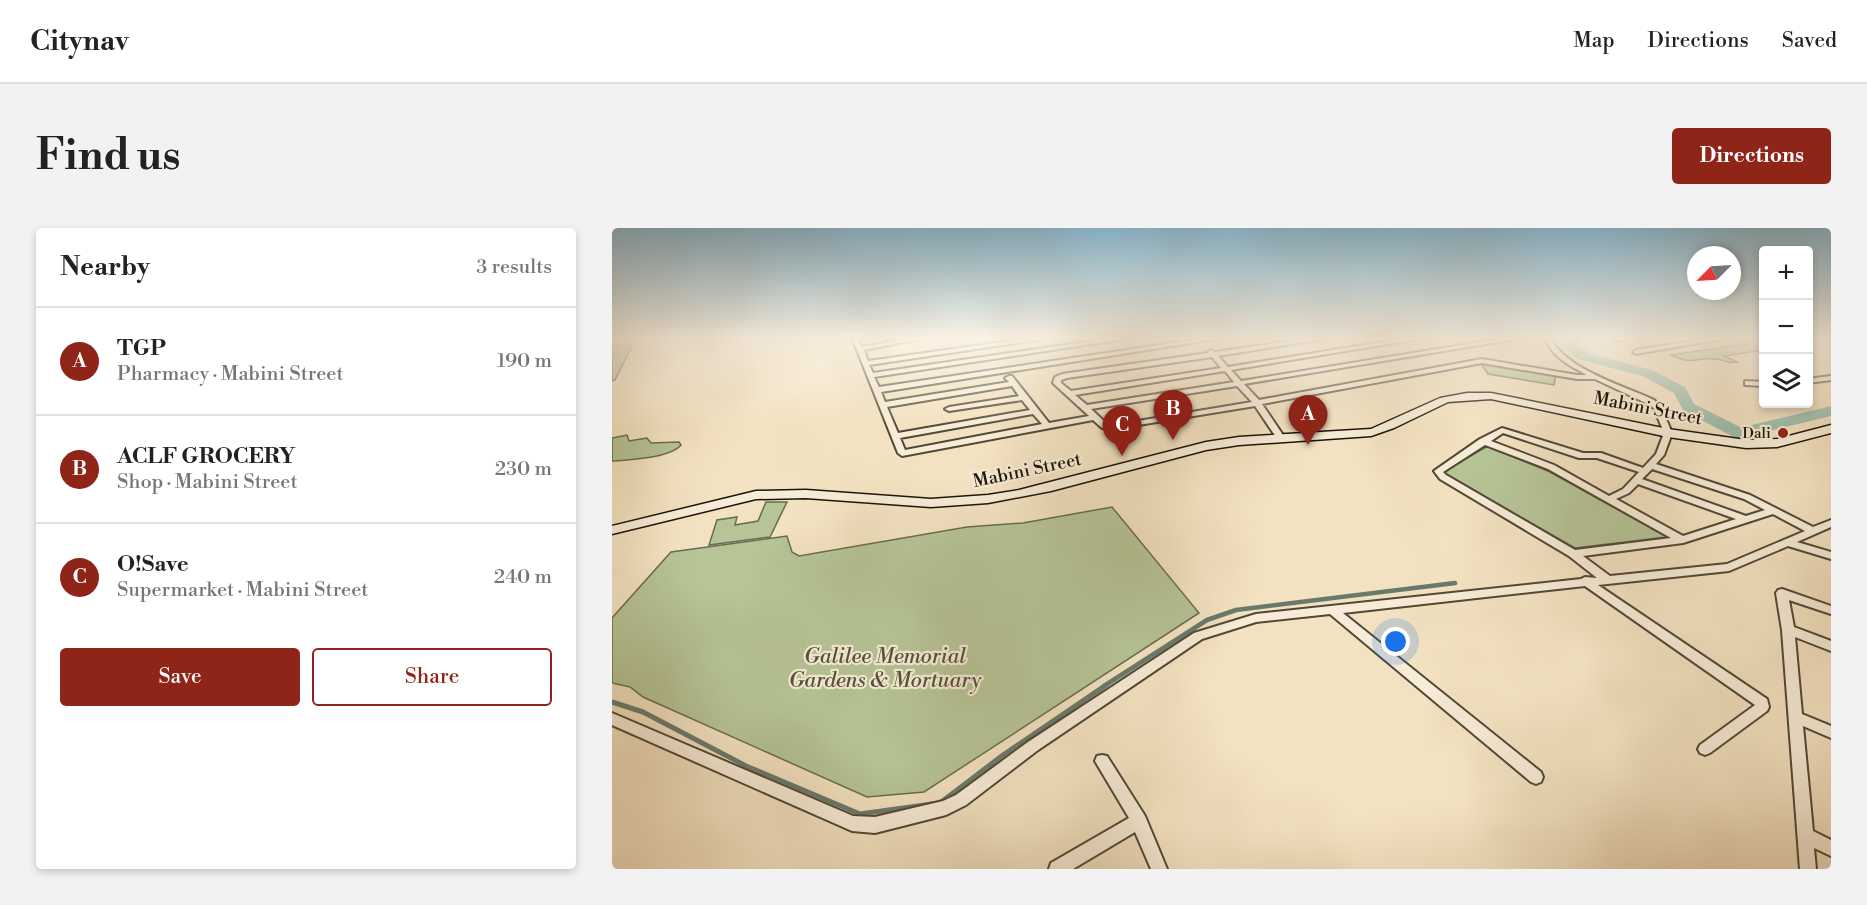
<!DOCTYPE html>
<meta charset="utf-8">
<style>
:root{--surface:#fff;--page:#f2f2f2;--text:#222;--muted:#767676;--line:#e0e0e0;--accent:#8f2418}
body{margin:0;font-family:"Libre Bodoni",serif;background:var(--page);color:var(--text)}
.controls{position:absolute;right:18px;top:18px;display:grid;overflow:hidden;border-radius:6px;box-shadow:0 3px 9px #0003}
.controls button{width:54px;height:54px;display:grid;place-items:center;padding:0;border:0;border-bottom:2px solid var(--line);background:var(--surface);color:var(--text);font:30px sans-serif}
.compass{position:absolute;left:1075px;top:18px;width:54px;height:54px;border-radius:50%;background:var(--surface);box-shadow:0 3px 9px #0003;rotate:246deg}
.you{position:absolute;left:784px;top:414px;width:21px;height:21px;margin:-15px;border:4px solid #fff;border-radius:50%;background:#1a73e8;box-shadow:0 0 0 9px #1a73e833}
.badge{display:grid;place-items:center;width:39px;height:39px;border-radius:50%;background:var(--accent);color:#fff;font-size:20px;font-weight:700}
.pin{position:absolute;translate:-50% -50px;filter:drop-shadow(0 2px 3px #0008)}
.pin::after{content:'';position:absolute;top:32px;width:21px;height:18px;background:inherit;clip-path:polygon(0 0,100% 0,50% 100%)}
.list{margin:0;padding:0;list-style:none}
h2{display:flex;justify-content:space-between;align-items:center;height:78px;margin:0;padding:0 24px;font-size:26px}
h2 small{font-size:20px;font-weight:400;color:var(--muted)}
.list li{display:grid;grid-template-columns:39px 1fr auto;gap:18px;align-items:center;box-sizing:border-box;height:108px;padding:0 24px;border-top:2px solid var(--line)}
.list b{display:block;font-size:22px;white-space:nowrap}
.list p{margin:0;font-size:20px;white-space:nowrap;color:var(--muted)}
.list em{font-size:20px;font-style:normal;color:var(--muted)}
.actions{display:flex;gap:12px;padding:18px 24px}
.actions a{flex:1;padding:14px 0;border:2px solid var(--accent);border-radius:6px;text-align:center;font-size:21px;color:var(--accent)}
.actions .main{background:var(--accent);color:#fff}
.icon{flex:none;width:33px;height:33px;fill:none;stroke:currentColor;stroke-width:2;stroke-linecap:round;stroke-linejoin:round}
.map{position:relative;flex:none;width:1219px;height:641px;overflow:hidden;border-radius:6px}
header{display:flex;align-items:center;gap:36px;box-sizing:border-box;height:84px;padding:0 30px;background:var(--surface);border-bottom:2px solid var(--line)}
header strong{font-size:28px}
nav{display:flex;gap:33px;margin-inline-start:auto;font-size:21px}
.intro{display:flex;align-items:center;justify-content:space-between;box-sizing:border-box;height:144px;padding:0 36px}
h1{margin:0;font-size:42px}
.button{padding:15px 27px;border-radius:6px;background:var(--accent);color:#fff;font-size:21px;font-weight:700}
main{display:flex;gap:36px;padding:0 36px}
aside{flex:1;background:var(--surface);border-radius:6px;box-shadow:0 3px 9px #0003}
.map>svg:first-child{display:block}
.green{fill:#b6c496;stroke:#6a6c4f;stroke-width:1.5}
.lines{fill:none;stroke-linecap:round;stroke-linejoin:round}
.stream-far1{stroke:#697a6c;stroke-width:4.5}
.stream{stroke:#697a6c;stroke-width:5}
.river{fill:#9cbeae;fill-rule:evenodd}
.street-casing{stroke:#524836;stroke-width:4}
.secondary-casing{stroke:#1d1408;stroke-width:3}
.street{fill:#f7ecd7;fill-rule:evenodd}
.secondary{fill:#f7ecd7;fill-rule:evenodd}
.poi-dot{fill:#8f2418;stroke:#f7ecd7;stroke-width:2}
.labels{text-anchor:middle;stroke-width:4.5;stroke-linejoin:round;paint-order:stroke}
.far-poi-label{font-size:15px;fill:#1d1408;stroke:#f7ecd7;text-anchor:end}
.street-label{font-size:18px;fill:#1d1408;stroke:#f7ecd7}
.near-park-label{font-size:21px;font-style:italic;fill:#53523a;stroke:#f7ecd7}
</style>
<header>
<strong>Citynav</strong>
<nav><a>Map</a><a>Directions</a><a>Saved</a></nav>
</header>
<div class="intro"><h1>Find us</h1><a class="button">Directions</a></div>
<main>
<aside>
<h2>Nearby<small>3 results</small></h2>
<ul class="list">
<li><span class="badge">A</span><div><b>TGP</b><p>Pharmacy · Mabini Street</p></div><em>190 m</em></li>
<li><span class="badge">B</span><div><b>ACLF GROCERY</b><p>Shop · Mabini Street</p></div><em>230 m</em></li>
<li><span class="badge">C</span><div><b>O!Save</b><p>Supermarket · Mabini Street</p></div><em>240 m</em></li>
</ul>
<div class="actions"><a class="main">Save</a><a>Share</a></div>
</aside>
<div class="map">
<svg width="1219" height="641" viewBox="0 0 1219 641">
<rect width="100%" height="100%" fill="#f3e2c1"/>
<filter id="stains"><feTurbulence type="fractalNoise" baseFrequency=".00333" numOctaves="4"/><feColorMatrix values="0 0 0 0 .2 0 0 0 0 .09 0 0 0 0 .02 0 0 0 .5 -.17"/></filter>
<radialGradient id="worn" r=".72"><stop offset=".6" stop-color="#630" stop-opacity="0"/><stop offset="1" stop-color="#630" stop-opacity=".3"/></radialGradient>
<!-- green -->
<g class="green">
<path d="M0,110h24l-21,42 -3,1z"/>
<path d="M1151,110v12l-39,6 13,6c-11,2 -13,-3 -23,-3 -20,-2 -20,7 -43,-4l75,-11 -11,-5z"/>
<path d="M869,135l75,12 -2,10 -66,-11z"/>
<path d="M15,207l2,6 18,-3 4,5 28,-1 2,3c-11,13 -52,15 -69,16v-23z"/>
<path d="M876,218l62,26 117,65 -92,11 -133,-76z"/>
<path d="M154,274h21l-17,35 -61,8 8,-25 20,-3 -2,8 23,-4z"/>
<path d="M500,279l87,106 -275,179 -57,5 -224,-100 -13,-10 -18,-4v-65l59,-66 116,-16 5,16 7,4 168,-29 56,-4z"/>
</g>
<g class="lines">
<!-- stream-far1 -->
<path class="stream-far1" d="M492,458l103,-66 29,-10 219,-27"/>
<!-- stream -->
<g class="stream">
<path d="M0,474l31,10 103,54 114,48 72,-10"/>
<path d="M328,575l63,-48 103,-70"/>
</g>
<!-- river -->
<path class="river" d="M956,110h12l1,9 7,6 64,17 33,17 9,17 52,26 6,-5 79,-19v10l-67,16 -11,9h-12l-58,-31 -9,-17 -32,-17 -64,-17 -11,-11z"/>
<!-- street casing -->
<g class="street-casing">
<g id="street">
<path d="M242,110h8l-3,3 3,6 48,-9h15l-61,12 4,11 162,-23h19l-180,27 4,8 240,-35h18l-257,39 5,10 327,-49h17l-342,54 4,10 124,-20 -4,-4 4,-2h3l37,47 40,-7 -36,-33 2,-6 7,-3 146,-21 1,-2 2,-1 4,2 96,-14h18l-111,18 10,11 179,-29h17l-193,32 10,11 264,-43h17l-278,46 15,16 223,-41 95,16h10c-17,-9 -35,-18 -42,-37h6c13,31 74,48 103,62l7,7 11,26 -8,22 -8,9 94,31 63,32 18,-7v7l-34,15 34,10v7l-43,-13 -59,25 -131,14 169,114 2,8 -2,4 -57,42 -5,2 -5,-2 -2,-4 2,-4 55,-40 -170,-119 -242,27 198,159 2,5 -2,5 -5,2 -5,-2 -201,-168 -74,8 -54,17 -164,111 -72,55 -20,10 -71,18 -23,-2 -240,-106v-12l241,103 22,1 68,-16 13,-6 72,-53 166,-109 62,-19 325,-35 4,-2 12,1 -28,-22 -129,-77 -6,-8 46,-32 22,-11 81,25h18l42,15 13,-14 8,-21 -10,-25 -6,-4 -53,-25h-18l-95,-16 -220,41 23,34 -4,3 -3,-1 -23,-34 -141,23 -12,-1 -9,-8 -191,36 -4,-3 -45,-113zM600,129l9,11 -150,23 -10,-8v-3l6,-2zM613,143l9,11 -147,23 -12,-10zM400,158l7,10 -70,11 -4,2 4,2 73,-11 8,10 -132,23 -11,-26zM625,158l15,16 -138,23 -7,-1 -16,-15zM421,186l9,10 -137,26 -5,-12zM891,205l76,25h18l42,14 -16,17 -14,7 -55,-31 -63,-24zM873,217l63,24 123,69 -96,12 -129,-75 -3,-3zM1040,241l92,30 21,11 -19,6 -104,-37zM1026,256l98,35 -53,17 -67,-37 13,-6zM1161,286l32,17 -78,33 -117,12 -27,-20 100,-13z"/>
<path d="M1002,110h11l-8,3z"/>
<path d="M1098,110h17l-91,16 -3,-2 3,-2z"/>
<path d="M1219,148v4l-23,3v-4z"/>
<path d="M1133,153l19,1v4l-19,-1z"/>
<path d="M1170,361l49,17v8l-42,-14 5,27 37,14v10l-36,-14 7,77 29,12v12l-28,-12 10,105 18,9v16l-17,-8 2,21h-16l-18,-239 -6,-37 2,-3z"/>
<path d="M490,527l5,1 38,60 22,53h-16l-16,-37 -62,37h-24l2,-6 78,-45 -34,-57 2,-5z"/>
</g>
</g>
<!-- secondary casing -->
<g class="secondary-casing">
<path id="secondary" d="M855,165h24l177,36 78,11 31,-1 54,-14v8l-54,14 -31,1 -78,-11 -177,-38 -43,3 -54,26 -23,8 -132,9 -33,5 -155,41 -63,12 -57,4 -125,-9 -50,1 -144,35v-8l144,-35 50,-1 125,9 57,-4 31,-5 187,-48 33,-5 132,-8 69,-31z"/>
</g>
<!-- street -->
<use href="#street" class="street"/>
<!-- secondary -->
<use href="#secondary" class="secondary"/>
</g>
<!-- sky -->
<linearGradient id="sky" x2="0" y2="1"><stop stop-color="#89b8d1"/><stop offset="0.55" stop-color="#faf2e3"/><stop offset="1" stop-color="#faf2e3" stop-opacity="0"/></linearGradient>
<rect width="1219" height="200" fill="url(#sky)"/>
<!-- markers -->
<circle class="poi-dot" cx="1171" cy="205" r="6"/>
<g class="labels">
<!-- far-poi labels -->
<g class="far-poi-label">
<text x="1159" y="210">Dali</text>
</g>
<!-- street labels -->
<g class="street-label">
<text transform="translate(1036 180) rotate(11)" y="6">Mabini Street</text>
<text transform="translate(415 242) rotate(-12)" y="6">Mabini Street</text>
</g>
<!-- near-park labels -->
<g class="near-park-label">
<text x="273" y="435">Galilee Memorial<tspan x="273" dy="24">Gardens &amp; Mortuary</tspan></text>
</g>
</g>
<rect width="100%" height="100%" filter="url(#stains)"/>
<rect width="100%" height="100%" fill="url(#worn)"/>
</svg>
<div class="controls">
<button>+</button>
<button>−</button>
<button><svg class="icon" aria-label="layers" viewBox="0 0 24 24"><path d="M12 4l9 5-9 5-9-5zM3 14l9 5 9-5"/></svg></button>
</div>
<svg class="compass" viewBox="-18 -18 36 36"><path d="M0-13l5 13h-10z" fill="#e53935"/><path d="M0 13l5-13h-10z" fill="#767676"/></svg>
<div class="you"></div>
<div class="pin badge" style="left:696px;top:217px">A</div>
<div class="pin badge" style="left:561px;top:212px">B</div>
<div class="pin badge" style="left:510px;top:228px">C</div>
</div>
</main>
